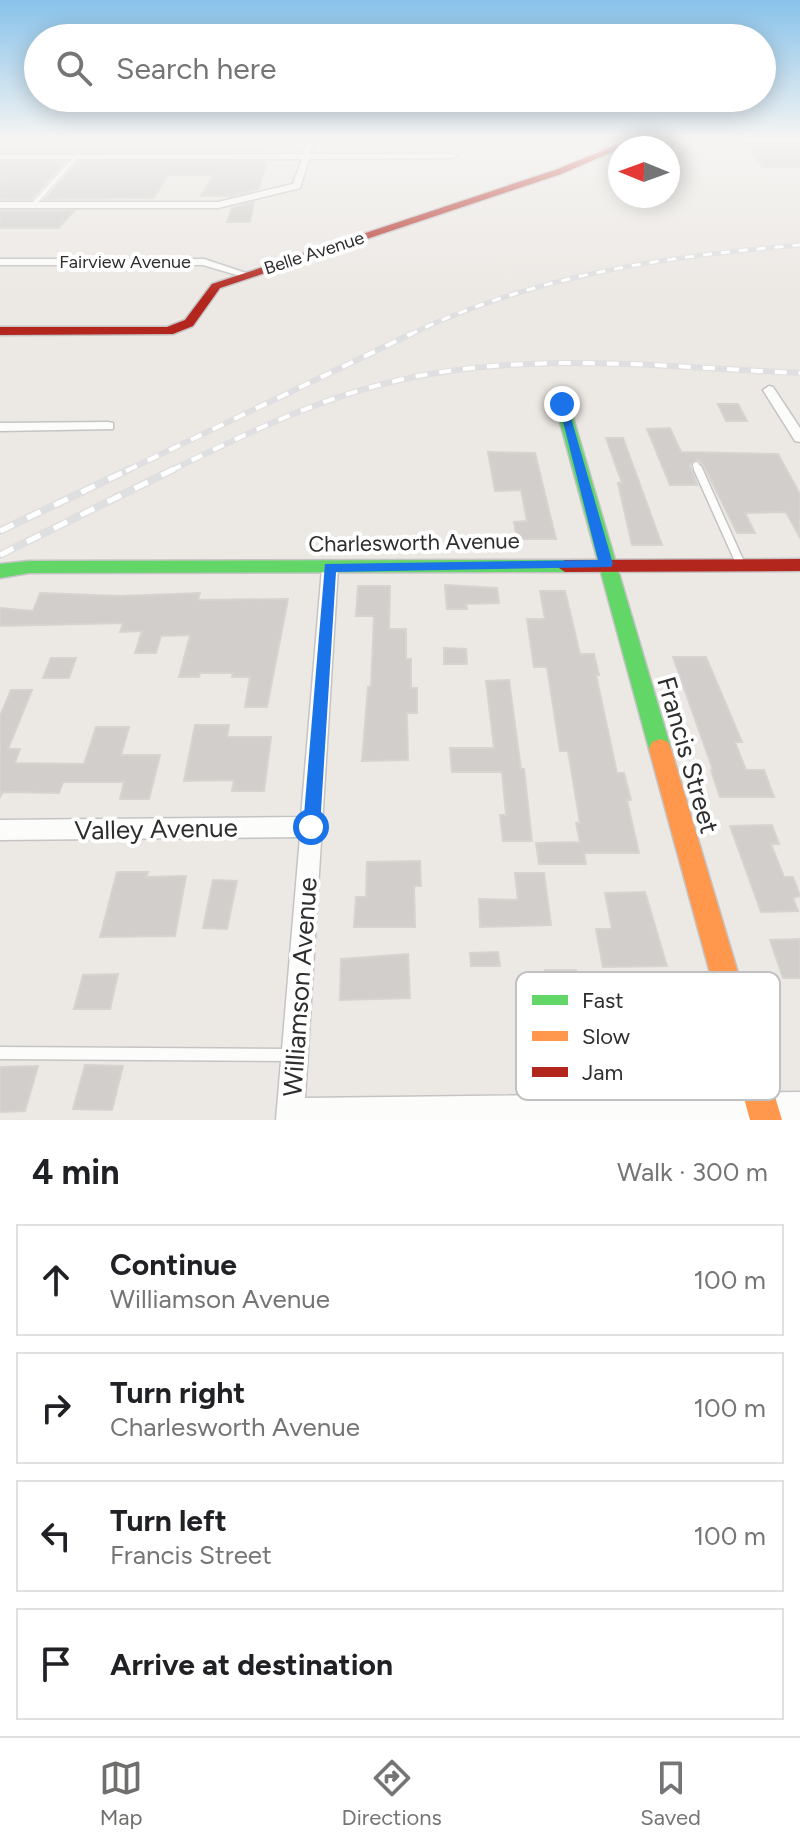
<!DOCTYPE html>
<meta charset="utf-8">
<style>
:root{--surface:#fff;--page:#f6f6f6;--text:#202124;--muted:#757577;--line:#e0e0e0;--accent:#706f6e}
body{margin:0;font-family:Figtree,sans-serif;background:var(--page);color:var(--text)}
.compass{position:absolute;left:608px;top:136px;width:72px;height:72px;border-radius:50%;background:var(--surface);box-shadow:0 4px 20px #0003;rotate:271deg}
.stop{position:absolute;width:24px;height:24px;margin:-18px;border:6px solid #1a73e8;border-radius:50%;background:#fff}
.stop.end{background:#1a73e8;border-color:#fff;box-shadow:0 2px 8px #0008}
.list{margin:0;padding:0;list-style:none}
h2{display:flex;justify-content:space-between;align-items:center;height:104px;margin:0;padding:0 32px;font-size:34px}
h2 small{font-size:26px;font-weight:400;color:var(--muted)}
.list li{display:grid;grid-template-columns:52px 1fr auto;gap:24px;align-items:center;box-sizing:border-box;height:112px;margin:0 16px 16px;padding:0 16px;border:2px solid var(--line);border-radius:0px}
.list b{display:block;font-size:30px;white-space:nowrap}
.list p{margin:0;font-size:26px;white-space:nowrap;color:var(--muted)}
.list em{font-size:26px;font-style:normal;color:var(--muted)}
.icon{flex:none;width:44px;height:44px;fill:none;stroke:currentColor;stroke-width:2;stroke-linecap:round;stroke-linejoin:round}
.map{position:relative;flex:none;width:800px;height:1120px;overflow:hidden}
.search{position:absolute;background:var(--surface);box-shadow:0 4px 20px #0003;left:24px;right:24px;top:24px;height:88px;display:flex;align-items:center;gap:20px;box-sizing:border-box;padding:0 28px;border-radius:44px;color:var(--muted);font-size:30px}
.sheet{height:616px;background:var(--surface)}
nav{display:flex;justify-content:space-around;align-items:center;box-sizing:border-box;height:112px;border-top:2px solid var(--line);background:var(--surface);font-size:22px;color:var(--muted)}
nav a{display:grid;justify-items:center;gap:4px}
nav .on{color:var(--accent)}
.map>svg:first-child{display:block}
.building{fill:#d1cecb;stroke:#d7d4d0;stroke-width:2}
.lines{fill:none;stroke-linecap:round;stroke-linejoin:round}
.lane-far3-casing{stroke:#c5c4c5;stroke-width:5}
.lane-far2-casing{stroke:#c5c4c5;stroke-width:8}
.lane-far1-casing{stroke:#c5c4c5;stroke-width:11}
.lane-casing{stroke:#c5c4c5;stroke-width:15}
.street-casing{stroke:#c5c4c5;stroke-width:3}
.fast-casing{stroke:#c5c4c5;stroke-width:3}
.slow-casing{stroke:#c5c4c5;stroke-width:3}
.jam-casing{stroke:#c5c4c5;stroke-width:3}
.lane-far3{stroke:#fcfcfb;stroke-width:4}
.lane-far2{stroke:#fcfcfb;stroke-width:6}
.lane-far1{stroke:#fcfcfb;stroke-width:8}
.lane{stroke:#fcfcfb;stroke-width:12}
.street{fill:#fcfcfb;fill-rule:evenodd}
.fast{fill:#63d668;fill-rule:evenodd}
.slow{fill:#ff974d;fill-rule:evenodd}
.jam{fill:#b3261e;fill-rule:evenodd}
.rail-far2-casing{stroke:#dfdfe1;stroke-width:5}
.rail-far1-casing{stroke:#dfdfe1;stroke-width:6}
.rail-casing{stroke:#dfdfe1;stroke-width:8}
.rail-far2{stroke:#fff;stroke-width:3;stroke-dasharray:9;stroke-linecap:butt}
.rail-far1{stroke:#fff;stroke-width:4;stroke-dasharray:12;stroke-linecap:butt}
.rail{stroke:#fff;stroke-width:5;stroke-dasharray:15;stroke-linecap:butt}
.route{fill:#1a73e8}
.labels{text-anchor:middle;stroke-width:8;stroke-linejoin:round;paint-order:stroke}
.far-street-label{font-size:18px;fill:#2e2e2e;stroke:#fff}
.street-label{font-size:22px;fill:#2e2e2e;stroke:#fff}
.near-street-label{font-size:26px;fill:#2e2e2e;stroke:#fff}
.key{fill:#fff;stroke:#c0c0c0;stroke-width:2}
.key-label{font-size:22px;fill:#2e2e2e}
</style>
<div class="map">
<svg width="800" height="1120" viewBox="0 0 800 1120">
<rect width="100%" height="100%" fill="#ece8e4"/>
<!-- building -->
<g class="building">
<path d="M738,140h62v27h-37z"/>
<path d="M244,145l-1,2h23l-2,4 -264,1v-4z"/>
<path d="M0,162h65l-33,37h-32z"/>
<path d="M78,162h183l6,1 -9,26 -27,7h-30l12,-21h-45l-14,23 -109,1z"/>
<path d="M254,202l-4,20h-23l5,-14z"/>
<path d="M0,211h74l-15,17h-59z"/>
<path d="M718,404h20l9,17h-21z"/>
<path d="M670,428l11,24 97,2 22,40v44l-14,-26 -41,1 10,20h-18l-33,-67 -6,-7 -8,6 7,20h-27l-23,-56z"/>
<path d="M606,438h17l39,107h-30l-14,-62h4z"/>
<path d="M488,452l47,1 21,86h-39l-3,-17 13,-1 -6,-31 -26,1z"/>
<path d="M445,585l52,3 2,15 -33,1 1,5h-20z"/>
<path d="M358,586h32l-1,43h17v30h5v29h6v25h-10l1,47 -46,1 6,-74h3l3,-71h-18z"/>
<path d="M540,591h25l15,63h14l5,21h-3l21,98h7l7,27h-4l12,53h-55l2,11h-47l-3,-21 44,-1 -4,-19h4l-12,-72h-8l-13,-84h-13l-7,-48h18z"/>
<path d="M40,593l81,3 79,-3 -2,7 90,-1 -21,108h-22l5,-30h-18l1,-4h-33l-1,4h-20l11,-42 -29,1 -5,17h-21l7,-22 -22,1 3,-9 -123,3v-18l33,3z"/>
<path d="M444,648l22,1 1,15h-23z"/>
<path d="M673,657h33l36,85h-7l11,28h18l10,27h-54l-9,-27h2z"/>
<path d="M51,658h25l-7,20h-26z"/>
<path d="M509,680l12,89h3l8,72h-29l-3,-26h6l-4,-43h-50l-2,-24h44l-8,-67z"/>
<path d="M11,690h21l-24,59h12l-5,14 69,1 12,-37h33l-8,28h39l-11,44h-29l4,-17h-61l-4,11 -56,-1 -3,5v-81z"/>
<path d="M195,725h34l-2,12h44l-7,54h-32l2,-11 -50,1z"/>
<path d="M772,825l7,19h-8l13,33h9l7,19 -7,2 5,13 -37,1 -31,-86z"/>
<path d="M420,861l1,25h-7l1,41h-61l2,-30h10l1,-35z"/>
<path d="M117,872h31l-2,5 40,-1 -11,60 -75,1z"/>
<path d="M515,873h29l7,52 -71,2 -1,-28 39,1z"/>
<path d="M213,880l24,1 -10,48 -24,-1z"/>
<path d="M645,892l22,74 -64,1 -7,-38h16l-7,-36z"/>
<path d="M800,939v39h-17l-13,-38z"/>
<path d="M498,952l2,14h-29l-1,-13z"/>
<path d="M408,954l2,44 -70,2 1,-41z"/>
<path d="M545,970h31l3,23h-5l7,44 -50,2 -4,-33h22z"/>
<path d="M118,974l-8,35h-36l9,-34z"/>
<path d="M85,1065l38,1 -11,44 -39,-1z"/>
<path d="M38,1066l-13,45 -25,1v-45z"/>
</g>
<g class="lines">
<!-- lane-far3 casing -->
<g class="lane-far3-casing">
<path id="lane-far3" d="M33,205l44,-49"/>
</g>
<!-- lane-far2 casing -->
<g class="lane-far2-casing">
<path id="lane-far2" d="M696,465l2,6"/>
</g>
<!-- lane-far1 casing -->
<g class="lane-far1-casing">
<path id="lane-far1" d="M698,469l43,96"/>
</g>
<!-- lane casing -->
<g class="lane-casing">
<path id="lane" d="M0,1053l290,2"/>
</g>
<!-- street casing -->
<g class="street-casing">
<g id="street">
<path d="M307,140h8l-5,14h143l4,2 -4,2 -144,1 -9,29 -82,20h-218v-6h218l75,-18 9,-25h-302v-4l303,-1z"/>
<path d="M0,259h204l48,16 -5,3 -44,-13h-203z"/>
<path d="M769,386l4,1 27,41v14l-5,-1 -32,-51z"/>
<path d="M108,422l5,1v6l-113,2v-8z"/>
<path d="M330,562l8,6 -33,530 495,-6v28h-524l24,-283 -300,3v-20l301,-3 21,-249z"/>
</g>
</g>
<!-- fast casing -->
<g class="fast-casing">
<g id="fast">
<path d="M562,400l7,4 102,345 -3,7 -8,3 -8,-3 -3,-7 -94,-345z"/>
<path d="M565,560l9,6 -9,6 -536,1 -29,5v-14l29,-3z"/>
</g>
</g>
<!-- slow casing -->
<g class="slow-casing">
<path id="slow" d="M660,739l8,3 3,7 111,371h-32l-101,-371 3,-7z"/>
</g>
<!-- jam casing -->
<g class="jam-casing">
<g id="jam">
<path d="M629,140h11l-79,34 -341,114 -27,38 -20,8 -173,1v-8h167l18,-7 27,-36 343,-114z"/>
<path d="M800,559v12l-235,1 -9,-6 9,-6z"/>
</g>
</g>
<!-- lane-far3 -->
<use href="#lane-far3" class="lane-far3"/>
<!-- lane-far2 -->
<use href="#lane-far2" class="lane-far2"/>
<!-- lane-far1 -->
<use href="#lane-far1" class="lane-far1"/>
<!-- lane -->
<use href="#lane" class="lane"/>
<!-- street -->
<use href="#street" class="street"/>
<!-- fast -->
<use href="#fast" class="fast"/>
<!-- slow -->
<use href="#slow" class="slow"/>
<!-- jam -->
<use href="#jam" class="jam"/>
<!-- rail-far2 casing -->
<g class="rail-far2-casing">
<path id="rail-far2" d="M409,335c122,-59 257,-79 391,-90"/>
</g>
<!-- rail-far1 casing -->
<g class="rail-far1-casing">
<g id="rail-far1">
<path d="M126,471l287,-138"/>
<path d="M170,471c69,-34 138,-68 213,-87 135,-35 280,-17 417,-11"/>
</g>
</g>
<!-- rail casing -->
<g class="rail-casing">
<g id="rail">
<path d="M0,531l130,-62"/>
<path d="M0,555l174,-86"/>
</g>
</g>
<!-- rail-far2 -->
<use href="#rail-far2" class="rail-far2"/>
<!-- rail-far1 -->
<use href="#rail-far1" class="rail-far1"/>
<!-- rail -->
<use href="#rail" class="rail"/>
</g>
<!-- sky -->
<linearGradient id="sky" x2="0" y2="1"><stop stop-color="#88c2ea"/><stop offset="0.47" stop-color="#f6f5f3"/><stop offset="1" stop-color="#f6f5f3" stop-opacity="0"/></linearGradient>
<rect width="800" height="297" fill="url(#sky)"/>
<!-- route -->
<path class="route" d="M558,402l9,2 46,160 -2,3 -275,5 -16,255 -2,6 -7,3 -6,-3 -2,-6 22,-263 273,-4z"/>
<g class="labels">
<!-- far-street labels -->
<g class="far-street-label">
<text transform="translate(314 253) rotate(-18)" y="6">Belle Avenue</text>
<text x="125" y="268">Fairview Avenue</text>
</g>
<!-- street labels -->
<g class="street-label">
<text transform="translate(414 542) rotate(-1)" y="8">Charlesworth Avenue</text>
</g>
<!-- near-street labels -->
<g class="near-street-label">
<text transform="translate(688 755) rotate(74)" y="9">Francis Street</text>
<text transform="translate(156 829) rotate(-1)" y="9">Valley Avenue</text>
<text transform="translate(300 987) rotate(-86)" y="9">Williamson Avenue</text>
</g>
</g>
<!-- legend -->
<rect x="516" y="972" width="264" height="128" rx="12" class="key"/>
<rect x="532" y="995" width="36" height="10" fill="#63d668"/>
<rect x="532" y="1031" width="36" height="10" fill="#ff974d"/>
<rect x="532" y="1067" width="36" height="10" fill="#b3261e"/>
<g class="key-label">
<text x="582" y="1008">Fast</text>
<text x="582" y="1044">Slow</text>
<text x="582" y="1080">Jam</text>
</g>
</svg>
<svg class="compass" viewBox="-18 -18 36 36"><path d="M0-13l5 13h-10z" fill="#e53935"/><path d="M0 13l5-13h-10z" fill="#757577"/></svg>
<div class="stop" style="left:311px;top:827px"></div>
<div class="stop end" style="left:562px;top:404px"></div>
<div class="search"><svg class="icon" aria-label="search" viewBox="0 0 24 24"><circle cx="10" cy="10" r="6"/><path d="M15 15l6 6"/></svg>Search here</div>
</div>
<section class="sheet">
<h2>4 min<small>Walk · 300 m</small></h2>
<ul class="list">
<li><svg class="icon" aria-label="ahead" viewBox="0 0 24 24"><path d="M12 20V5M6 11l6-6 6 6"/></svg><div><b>Continue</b><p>Williamson Avenue</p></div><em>100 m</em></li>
<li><svg class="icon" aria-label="right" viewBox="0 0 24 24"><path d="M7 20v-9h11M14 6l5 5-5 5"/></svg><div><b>Turn right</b><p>Charlesworth Avenue</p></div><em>100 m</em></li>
<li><svg class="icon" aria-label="left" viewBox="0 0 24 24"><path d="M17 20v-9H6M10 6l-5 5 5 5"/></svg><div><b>Turn left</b><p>Francis Street</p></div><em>100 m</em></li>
<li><svg class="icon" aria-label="arrive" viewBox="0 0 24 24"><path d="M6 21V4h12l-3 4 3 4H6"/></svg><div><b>Arrive at destination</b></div></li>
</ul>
</section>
<nav>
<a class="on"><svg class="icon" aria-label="map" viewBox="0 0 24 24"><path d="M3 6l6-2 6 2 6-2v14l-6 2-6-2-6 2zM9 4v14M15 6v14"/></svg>Map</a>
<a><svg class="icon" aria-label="directions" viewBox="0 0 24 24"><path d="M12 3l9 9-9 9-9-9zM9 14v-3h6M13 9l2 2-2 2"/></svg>Directions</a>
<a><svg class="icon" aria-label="saved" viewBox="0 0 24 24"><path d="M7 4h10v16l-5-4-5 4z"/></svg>Saved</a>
</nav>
